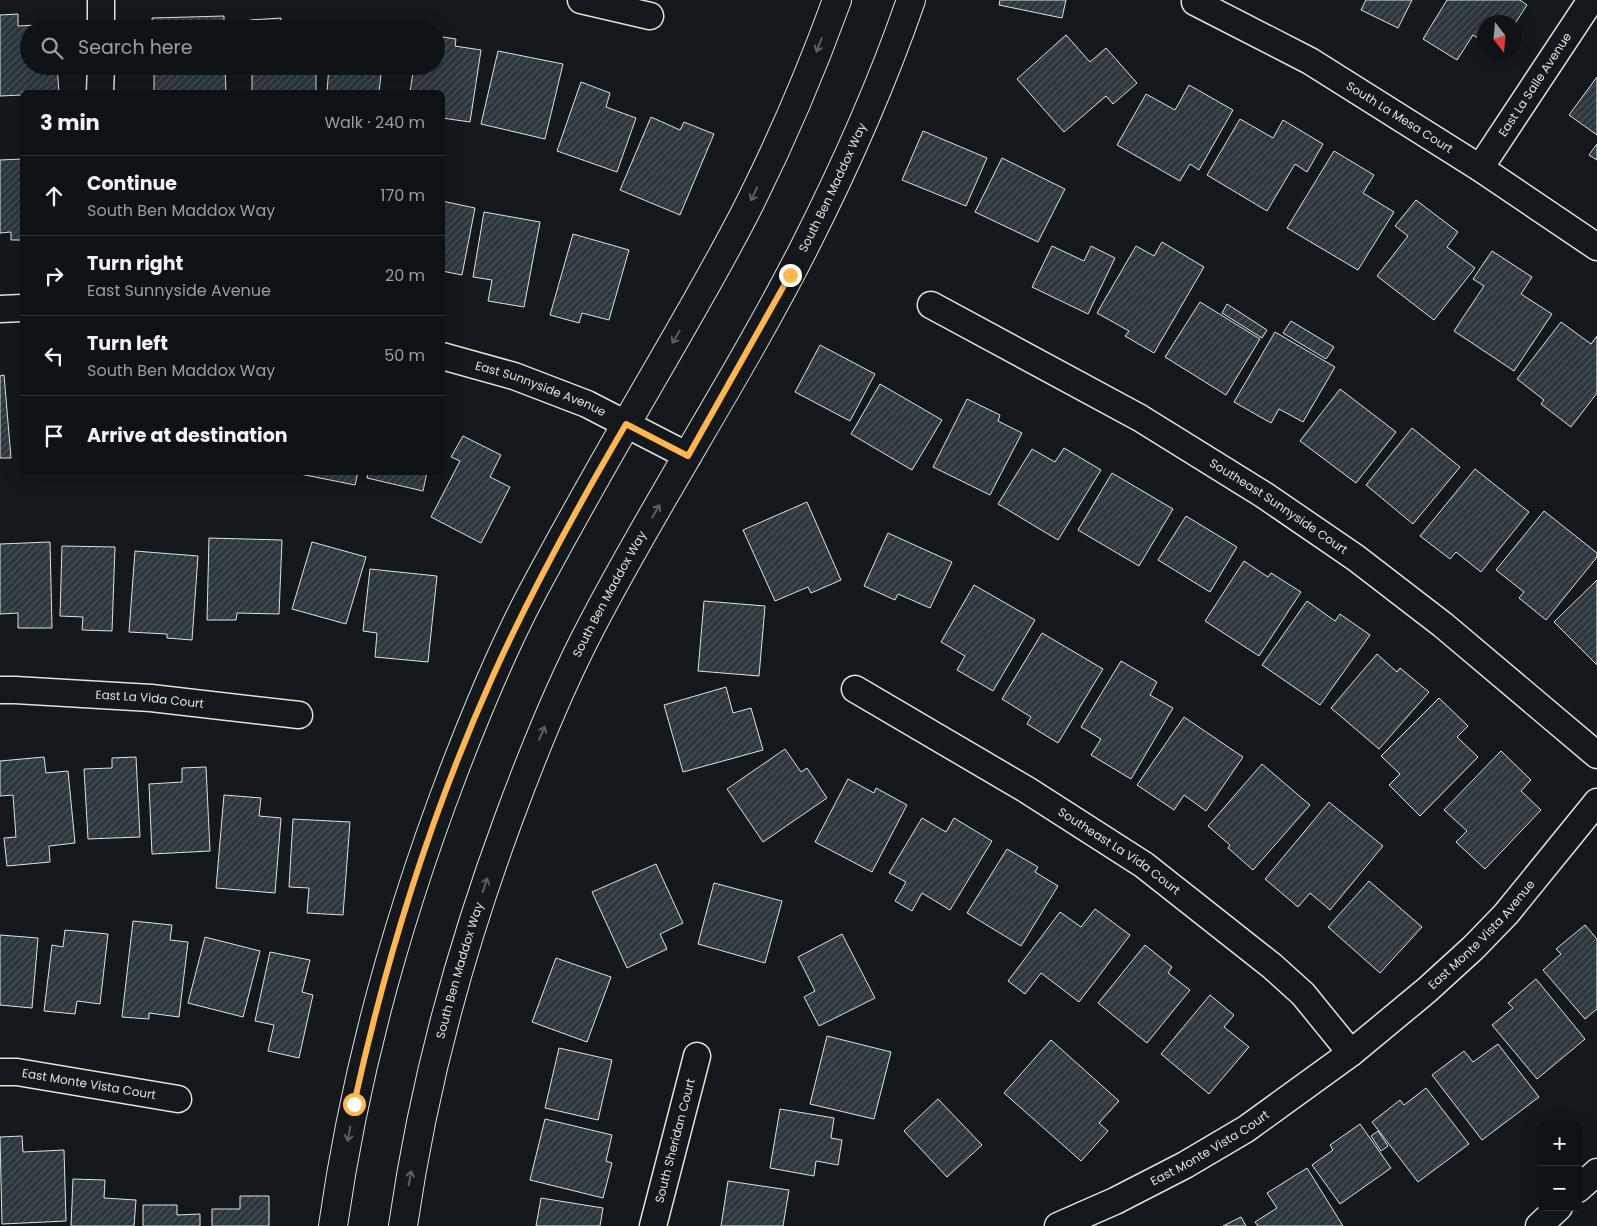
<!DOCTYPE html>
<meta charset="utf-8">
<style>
:root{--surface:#0f1215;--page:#1d2022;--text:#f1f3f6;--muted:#9b9ea0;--line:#2f3234}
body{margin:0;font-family:Poppins,sans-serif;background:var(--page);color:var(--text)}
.controls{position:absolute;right:15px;bottom:15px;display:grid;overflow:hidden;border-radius:8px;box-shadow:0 5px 20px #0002}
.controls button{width:45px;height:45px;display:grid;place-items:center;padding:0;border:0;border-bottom:1px solid var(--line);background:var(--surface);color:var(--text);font:25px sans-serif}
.compass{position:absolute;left:1477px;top:15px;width:45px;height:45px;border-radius:50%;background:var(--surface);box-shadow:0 5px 20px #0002;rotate:164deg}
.stop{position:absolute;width:15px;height:15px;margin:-11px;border:4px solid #ffb74d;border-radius:50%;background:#fff}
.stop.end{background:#ffb74d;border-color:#fff;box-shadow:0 1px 5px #0008}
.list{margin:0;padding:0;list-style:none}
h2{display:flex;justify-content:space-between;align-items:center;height:65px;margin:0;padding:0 20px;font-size:21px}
h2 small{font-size:16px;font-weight:400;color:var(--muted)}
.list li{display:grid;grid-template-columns:32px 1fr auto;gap:15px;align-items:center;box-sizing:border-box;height:80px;padding:0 20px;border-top:1px solid var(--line)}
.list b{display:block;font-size:19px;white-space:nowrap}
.list p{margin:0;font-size:16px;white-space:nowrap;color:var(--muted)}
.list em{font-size:16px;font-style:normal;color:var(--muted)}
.icon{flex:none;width:28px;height:28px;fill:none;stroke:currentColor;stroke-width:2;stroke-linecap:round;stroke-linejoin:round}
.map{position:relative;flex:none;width:1597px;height:1226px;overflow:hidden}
.search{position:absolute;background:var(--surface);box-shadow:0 5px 20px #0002;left:20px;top:20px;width:425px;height:55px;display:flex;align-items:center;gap:12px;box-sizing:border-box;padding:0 18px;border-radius:28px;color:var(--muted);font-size:19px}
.panel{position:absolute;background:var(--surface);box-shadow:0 5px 20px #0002;left:20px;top:90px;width:425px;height:385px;border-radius:8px}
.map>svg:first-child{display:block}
.building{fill:url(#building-hatch);stroke:#d8e6dc}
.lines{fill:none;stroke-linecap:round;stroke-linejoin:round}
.minor-casing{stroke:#d8e6dc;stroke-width:29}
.secondary-casing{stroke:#d8e6dc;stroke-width:30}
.minor{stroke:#14181c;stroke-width:26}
.secondary{stroke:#14181c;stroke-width:28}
.oneway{stroke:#59605f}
.route{stroke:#ffb74d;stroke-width:6}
.labels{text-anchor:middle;stroke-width:4;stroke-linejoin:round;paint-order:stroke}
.street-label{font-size:12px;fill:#d8e6dc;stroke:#14181c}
</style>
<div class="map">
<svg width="1597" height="1226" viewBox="0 0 1597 1226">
<defs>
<pattern id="building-hatch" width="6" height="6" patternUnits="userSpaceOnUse" patternTransform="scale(1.25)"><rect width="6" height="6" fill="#2c363c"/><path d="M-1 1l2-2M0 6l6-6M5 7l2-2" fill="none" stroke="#4a5358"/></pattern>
</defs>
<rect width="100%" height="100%" fill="#14181c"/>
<!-- building -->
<g class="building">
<path d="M1000,0h66l-4,18 -63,-13z"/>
<path d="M1366,0h46l-14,28 -37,-18z"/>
<path d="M1447,0h73l7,5 -13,20v-3h-30v20l-11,-7 -16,25 -34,-21z"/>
<path d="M18,14v12l37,-2 1,5h-27v37h28l2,26h-37v3l-22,1v-81z"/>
<path d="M224,16v13h-71l-1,-11z"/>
<path d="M281,18v11h-30l-1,-9z"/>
<path d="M1066,35l24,27 16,-14 31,35 -24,21 -7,-8 -42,36 -47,-53z"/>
<path d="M436,36l20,3 -1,7 26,4 -11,72 -28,-4v-26h-32l4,-26h22z"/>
<path d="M498,51l65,13 -18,75 -64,-15z"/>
<path d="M154,66h71l1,26h-72z"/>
<rect x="252" y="66" width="64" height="26"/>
<path d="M329,66h53l-3,26h-52z"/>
<path d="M1597,77v58l-28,-20z"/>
<path d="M581,82l29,11 -4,14 30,11 -19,54 -60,-21z"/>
<path d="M1189,85l44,25 -34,60 -9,-6 -10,17 -63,-36 29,-51 29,16z"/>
<path d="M651,117l29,13 4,-8 30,12 -34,81 -60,-25z"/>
<path d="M1240,119l33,19 10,-18 40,24 -16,28 -12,-8 -28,47 -60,-36z"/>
<path d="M923,131l64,27 -21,48 -64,-26z"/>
<path d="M1597,144v16l-8,-5z"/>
<path d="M1334,151l40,24 -11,18 31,19 -36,58 -71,-42z"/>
<path d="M1002,158l63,31 -27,53 -63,-30z"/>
<path d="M22,159v81h-11v-8l-11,1v-73z"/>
<path d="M1416,200l42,32 -11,15 28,21 -41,52 -57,-44 31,-40 -13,-10z"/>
<path d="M442,201l33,7 -13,67 -20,-4z"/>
<path d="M484,212l56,10 -16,85 -36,-6 4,-21 -19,-3z"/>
<path d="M573,234l56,16 -20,70 -27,-7 -3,10 -29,-8z"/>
<path d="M1162,242l42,25 -50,86 -29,-17 4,-5 -32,-18 39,-67 18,10z"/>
<path d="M1052,246l32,15 7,-15 24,12 -27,56 -56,-27z"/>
<path d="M1492,251l40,26 -11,17 31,20 -38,57 -60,-40 30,-45 -11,-7z"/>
<path d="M1200,302l60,37 -34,56 -61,-38z"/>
<path d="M1227,304l40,26 -5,8 -40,-25z"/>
<path d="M1291,321l43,26 -8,12 -43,-26z"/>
<path d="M1561,322l30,22 6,-8v57l-26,34 -30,-23 3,-4 -27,-21z"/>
<path d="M1275,332l60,35 -32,55 -24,-13 -8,14 -37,-21z"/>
<path d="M820,345l55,29 -25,47 -55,-29z"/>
<path d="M4,375l7,83h-11v-82z"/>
<path d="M880,384l62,36 -30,50 -61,-36z"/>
<path d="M1340,389l56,43 -40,51 -56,-42z"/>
<path d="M967,399l33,16 -2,6 24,12 -32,62 -57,-28z"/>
<path d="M1412,428l48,39 -47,57 -47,-39z"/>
<path d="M463,436l38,19 -11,22 20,10 -29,56 -50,-26 29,-56 -9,-4z"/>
<path d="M1064,448l37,22 -43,70 -60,-36 34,-55 23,13z"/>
<path d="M1475,469l54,43 -48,60 -25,-20 -6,7 -30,-23z"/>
<path d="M300,472h58l-3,13 -55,-11z"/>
<path d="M368,472h59l-4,19 -56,-13z"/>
<path d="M1112,473l61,36 -34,57 -61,-36z"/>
<path d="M807,502l34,78 -30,13 -3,-6 -33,14 -32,-71z"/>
<path d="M1544,511l53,42v4l-51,63 -27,-22 5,-6 -28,-22z"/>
<path d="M1186,516l51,31 -27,45 -52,-32z"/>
<path d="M888,533l64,29 -22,46 -32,-14 -3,6 -31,-14z"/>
<path d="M209,538l73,2 -3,74 -42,-1 -1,7h-29z"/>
<path d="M50,542l2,86h-34v-15l-18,1v-70z"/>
<path d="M312,542l54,15 -20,67 -54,-15z"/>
<path d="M62,546l53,1 -3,84 -30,-1 1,-13 -23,-1z"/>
<path d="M135,551l63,5 -6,84 -25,-2v-4l-38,-2z"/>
<path d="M1244,561l24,16 3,-4 30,19 -42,64 -54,-35z"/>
<path d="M370,569l67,7 -9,86 -53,-5 2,-24 -14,-2z"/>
<path d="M1597,580v85l-43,-43z"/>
<path d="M974,585l61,35 -42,71 -36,-21 8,-14 -24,-14z"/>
<path d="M704,601l61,5 -6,70 -61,-5z"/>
<path d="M1307,601l28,20 5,-7 30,21 -50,70 -58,-40z"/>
<path d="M1042,633l61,36 -45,74 -31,-19 4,-7 -29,-18z"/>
<path d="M1377,654l20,18 3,-4 29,24 -50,57 -48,-41z"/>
<path d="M1121,661l36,21 -7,13 23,13 -42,71 -40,-24 10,-16 -20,-12z"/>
<path d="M726,687l7,26 18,-5 12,42 -80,22 -19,-67z"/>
<path d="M1439,698l29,28 -11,11 21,20 -58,59 -31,-31 11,-11 -19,-18z"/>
<path d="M1184,717l59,40 -37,54 -22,-16 -10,15 -37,-25z"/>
<path d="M785,749l16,23 6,-4 20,30 -64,44 -36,-53z"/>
<path d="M1501,751l30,29 -10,11 20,19 -56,59 -29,-27 11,-11 -23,-21z"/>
<path d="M44,757l2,16 22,-2 7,72 -26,3 1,16 -43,4 -3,-28 12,-1 -3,-42 -13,1v-35z"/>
<path d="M136,757l4,80 -52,2 -4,-70 28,-1v-10z"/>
<path d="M1262,764l48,41 -57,65 -25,-22 2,-3 -22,-19z"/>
<path d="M206,767l4,84 -58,3 -3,-70 33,-2v-14z"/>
<path d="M848,779l26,14 2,-5 31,17 -35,67 -57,-30z"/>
<path d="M224,795l37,3 -2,18 22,2 -6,75 -59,-5z"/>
<path d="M1329,802l54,44 -53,64 -20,-17 -12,14 -33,-28z"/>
<path d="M922,818l24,14 8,-14 38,23 -42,69 -28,-17 -10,18 -17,-10 11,-19 -17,-9z"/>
<path d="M293,819l57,3 -7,93 -36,-2 2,-25 -20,-1z"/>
<path d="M1007,849l31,18 -3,5 23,14 -37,60 -54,-33z"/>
<path d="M656,864l27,59 -23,11 7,15 -40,19 -35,-76z"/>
<path d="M1369,881l53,46 -42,46 -52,-46z"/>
<path d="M714,883l68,18 -17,62 -67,-19z"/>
<path d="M1095,909l35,26 -51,67 -38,-29 -16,21 -17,-13 52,-69 21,15z"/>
<path d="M133,921l39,4 -2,15 18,2 -9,75 -30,-4v6l-27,-2z"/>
<path d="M1585,925l12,14v70l-12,10 -42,-49 18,-16 -5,-5z"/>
<path d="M65,930l43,4 -8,70 -23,-3 -2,13 -31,-3 8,-66 11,2z"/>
<path d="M842,934l33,64 -56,28 -15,-29 11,-6 -17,-34z"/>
<path d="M0,935l38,3 -6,70 -32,-3z"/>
<path d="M205,937l55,14 -17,66 -55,-14z"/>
<path d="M1145,945l27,22 -4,6 22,17 -43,53 -49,-40z"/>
<path d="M270,952l40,8 -8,32 11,3 -14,63 -31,-7 6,-26 -19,-4z"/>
<path d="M556,958l55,19 -24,65 -55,-20z"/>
<path d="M1536,979l49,60 -48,40 -45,-54 21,-17 -5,-5z"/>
<path d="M1210,995l24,20 -10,12 25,20 -40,47 -48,-40z"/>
<path d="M827,1036l64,16 -17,67 -64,-15z"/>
<path d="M1051,1040l68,61 -20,22 9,8 -27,30 -77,-68z"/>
<path d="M1498,1044l41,53 -57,43 -50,-65 32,-24 9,11z"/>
<path d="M559,1048l53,12 -14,60 -53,-12z"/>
<path d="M1426,1088l43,56 -51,38 -46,-60 28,-22 4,5z"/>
<path d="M938,1099l44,46 -35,32 -43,-46z"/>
<path d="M780,1109l54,9 -3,20 11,2 -4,25 -22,-4 -2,15 -44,-8z"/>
<path d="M545,1119l67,16 -6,26 6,2 -9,35 -73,-18z"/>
<path d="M1360,1124l31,44 -51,36 -28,-39 21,-15 -3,-5z"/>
<path d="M1378,1131l10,15 -7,5 -10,-15z"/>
<path d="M22,1136l1,16 41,-2 2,71 -64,3 -2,-87z"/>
<path d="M1307,1168l36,58h-85l-3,-4 22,-14 -10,-15z"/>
<path d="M73,1179l32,1 -1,18 32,2 -2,26h-63z"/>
<path d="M728,1181l61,9 -6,36h-62z"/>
<path d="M240,1196h29v30h-57v-17h28z"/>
<path d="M541,1198l62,10 -3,18h-64z"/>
<path d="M143,1205h34v10l23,-1v12h-57z"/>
<path d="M1241,1217l5,9h-23z"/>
</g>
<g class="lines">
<!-- minor casing -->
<g class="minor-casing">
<g id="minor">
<path d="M581,0l69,16"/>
<path id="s1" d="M1195,2l115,59 170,107 117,79"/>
<path d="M101,29v-29"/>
<path d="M100,92l1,-26"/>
<path id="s2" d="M1480,168l111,-168"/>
<path id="s3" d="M931,305l209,113 124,77 92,63 87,67 154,130"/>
<path d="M0,309l22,-1"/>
<path id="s4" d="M442,356l72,20 73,28 101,52"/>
<path id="s5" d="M855,689l172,101 117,75 128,101 31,28 48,59"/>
<path id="s6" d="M0,690h15l136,8 148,17"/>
<path id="s7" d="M0,1072h17l161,27"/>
<path d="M1578,1189l19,-17"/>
<path id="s8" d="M653,1226l44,-170"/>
<path id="s9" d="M1058,1226l57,-25 70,-36 61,-36 105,-76 76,-63 46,-42 33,-34 91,-112"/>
<path d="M1539,1226l20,-19"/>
</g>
</g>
<!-- secondary casing -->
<g class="secondary-casing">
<g id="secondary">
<path d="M333,1226c22,-155 64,-306 120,-453 23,-60 48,-121 78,-178 41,-77 84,-152 128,-228 31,-54 63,-108 91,-164 33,-66 62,-134 87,-203"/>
<path id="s10" d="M403,1226c20,-140 57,-276 106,-408 24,-65 50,-130 82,-191 67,-129 148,-251 214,-381 40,-79 77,-162 106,-246"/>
</g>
</g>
<!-- minor -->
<use href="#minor" class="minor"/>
<!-- secondary -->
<use href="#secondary" class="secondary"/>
</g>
<!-- one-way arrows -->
<defs><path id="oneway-shaft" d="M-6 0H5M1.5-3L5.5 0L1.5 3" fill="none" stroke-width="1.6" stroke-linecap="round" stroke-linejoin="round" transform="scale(1.25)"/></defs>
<g class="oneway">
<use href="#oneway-shaft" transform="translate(819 45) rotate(111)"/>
<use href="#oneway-shaft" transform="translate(754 194) rotate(115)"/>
<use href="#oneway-shaft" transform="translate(676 337) rotate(120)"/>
<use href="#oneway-shaft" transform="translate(656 511) rotate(-60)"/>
<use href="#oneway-shaft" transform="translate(542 733) rotate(-67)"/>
<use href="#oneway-shaft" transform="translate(485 885) rotate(-71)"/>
<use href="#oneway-shaft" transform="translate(349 1134) rotate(100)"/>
<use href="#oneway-shaft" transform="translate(410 1178) rotate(-80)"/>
</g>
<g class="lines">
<!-- route -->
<path class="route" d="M354,1104c32,-146 77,-290 138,-426 39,-87 86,-172 134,-254l62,32 102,-181"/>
</g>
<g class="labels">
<!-- street labels -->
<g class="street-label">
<text dy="4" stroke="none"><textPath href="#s2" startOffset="100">East La Salle Avenue</textPath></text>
<text dy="4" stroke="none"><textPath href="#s1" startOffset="235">South La Mesa Court</textPath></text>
<text dy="4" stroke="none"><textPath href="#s10" startOffset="1132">South Ben Maddox Way</textPath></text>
<text dy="4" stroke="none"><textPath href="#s4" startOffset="104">East Sunnyside Avenue</textPath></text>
<text dy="4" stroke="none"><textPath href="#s3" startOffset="402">Southeast Sunnyside Court</textPath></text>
<text dy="4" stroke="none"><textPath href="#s10" startOffset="668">South Ben Maddox Way</textPath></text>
<text dy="4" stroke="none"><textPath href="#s6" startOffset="150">East La Vida Court</textPath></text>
<text dy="4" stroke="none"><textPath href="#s5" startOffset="310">Southeast La Vida Court</textPath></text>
<text dy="4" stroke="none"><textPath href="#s9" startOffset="518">East Monte Vista Avenue</textPath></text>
<text dy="4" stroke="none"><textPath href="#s10" startOffset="262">South Ben Maddox Way</textPath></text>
<text dy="4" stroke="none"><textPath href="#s7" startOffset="90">East Monte Vista Court</textPath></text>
<text dy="4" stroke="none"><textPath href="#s8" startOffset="88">South Sheridan Court</textPath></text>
<text dy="4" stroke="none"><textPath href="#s9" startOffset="171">East Monte Vista Court</textPath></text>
</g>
</g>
</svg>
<div class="controls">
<button>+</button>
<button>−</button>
</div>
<svg class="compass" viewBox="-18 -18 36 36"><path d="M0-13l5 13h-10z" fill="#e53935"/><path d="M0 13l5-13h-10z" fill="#9b9ea0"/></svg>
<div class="stop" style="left:354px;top:1104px"></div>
<div class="stop end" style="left:790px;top:275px"></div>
<div class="search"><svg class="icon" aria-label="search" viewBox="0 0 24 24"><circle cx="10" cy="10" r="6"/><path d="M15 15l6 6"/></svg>Search here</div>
<section class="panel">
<h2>3 min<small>Walk · 240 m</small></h2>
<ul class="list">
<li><svg class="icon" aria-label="ahead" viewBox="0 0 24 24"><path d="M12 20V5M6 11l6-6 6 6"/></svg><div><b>Continue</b><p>South Ben Maddox Way</p></div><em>170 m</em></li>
<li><svg class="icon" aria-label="right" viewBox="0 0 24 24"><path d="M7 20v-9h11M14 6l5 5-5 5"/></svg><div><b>Turn right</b><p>East Sunnyside Avenue</p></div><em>20 m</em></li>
<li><svg class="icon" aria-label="left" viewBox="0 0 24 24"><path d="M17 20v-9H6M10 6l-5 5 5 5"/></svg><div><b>Turn left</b><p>South Ben Maddox Way</p></div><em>50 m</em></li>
<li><svg class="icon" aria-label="arrive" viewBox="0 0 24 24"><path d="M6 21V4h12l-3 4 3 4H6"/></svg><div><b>Arrive at destination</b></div></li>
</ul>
</section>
</div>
